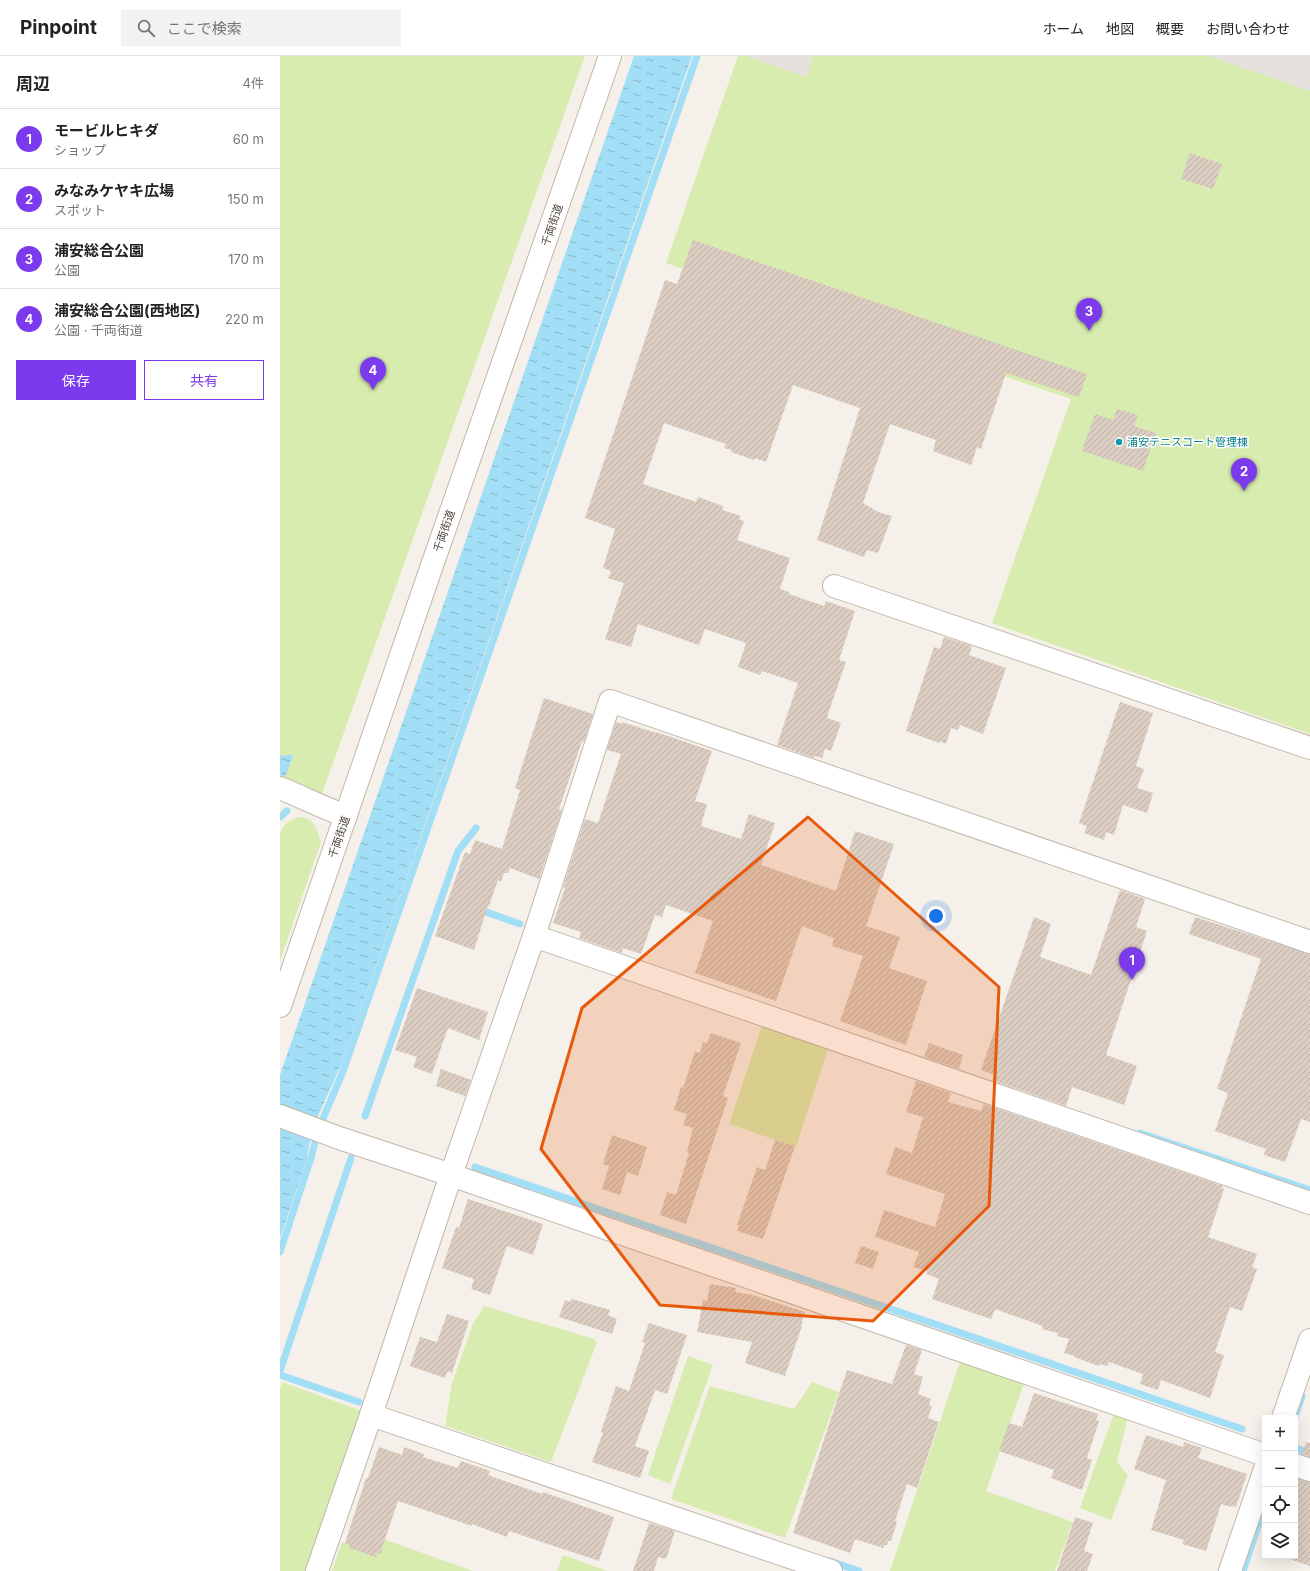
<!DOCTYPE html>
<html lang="ja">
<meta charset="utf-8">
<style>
:root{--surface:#fff;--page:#f2f2f2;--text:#222;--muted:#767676;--line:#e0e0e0;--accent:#7c3aed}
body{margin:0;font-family:Inter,"Noto Sans JP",sans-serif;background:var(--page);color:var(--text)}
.controls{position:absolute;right:12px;bottom:12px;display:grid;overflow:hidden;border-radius:0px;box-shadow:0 4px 16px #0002}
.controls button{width:36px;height:36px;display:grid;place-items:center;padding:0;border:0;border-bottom:1px solid var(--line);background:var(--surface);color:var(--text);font:20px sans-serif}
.you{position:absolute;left:656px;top:860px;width:14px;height:14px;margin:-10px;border:3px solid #fff;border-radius:50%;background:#1a73e8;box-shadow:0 0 0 6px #1a73e833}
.badge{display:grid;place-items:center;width:26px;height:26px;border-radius:50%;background:var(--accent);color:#fff;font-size:13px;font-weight:700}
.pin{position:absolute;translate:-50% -33px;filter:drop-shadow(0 1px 2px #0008)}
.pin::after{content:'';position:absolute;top:21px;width:14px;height:12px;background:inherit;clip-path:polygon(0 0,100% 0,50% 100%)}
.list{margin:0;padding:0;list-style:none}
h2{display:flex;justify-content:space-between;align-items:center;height:52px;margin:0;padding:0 16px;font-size:17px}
h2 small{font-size:13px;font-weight:400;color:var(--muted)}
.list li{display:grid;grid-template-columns:26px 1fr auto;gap:12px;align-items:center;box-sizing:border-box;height:60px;padding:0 16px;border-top:1px solid var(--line)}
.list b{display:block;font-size:15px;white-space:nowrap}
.list p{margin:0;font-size:13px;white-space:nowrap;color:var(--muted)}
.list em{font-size:13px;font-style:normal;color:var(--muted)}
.actions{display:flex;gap:8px;padding:12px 16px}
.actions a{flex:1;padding:9px 0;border:1px solid var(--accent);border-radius:0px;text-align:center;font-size:14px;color:var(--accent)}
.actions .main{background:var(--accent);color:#fff}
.icon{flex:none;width:22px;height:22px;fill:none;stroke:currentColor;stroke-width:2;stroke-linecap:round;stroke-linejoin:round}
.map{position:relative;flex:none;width:1030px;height:1515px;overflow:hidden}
header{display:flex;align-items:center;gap:24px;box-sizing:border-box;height:56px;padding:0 20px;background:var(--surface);border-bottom:1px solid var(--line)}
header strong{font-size:19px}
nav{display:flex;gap:22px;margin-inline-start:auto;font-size:14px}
.search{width:280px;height:36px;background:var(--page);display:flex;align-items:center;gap:10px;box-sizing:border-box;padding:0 14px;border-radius:0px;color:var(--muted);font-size:15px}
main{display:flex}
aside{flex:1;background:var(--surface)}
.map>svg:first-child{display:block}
.green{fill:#d8ecaf}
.parking{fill:#e4e1de}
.water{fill:url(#water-ripples)}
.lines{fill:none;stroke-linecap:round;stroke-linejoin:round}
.stream{stroke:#a2def6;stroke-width:7}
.building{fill:url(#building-hatch)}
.minor-casing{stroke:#c2b7ab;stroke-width:24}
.minor{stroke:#fff;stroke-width:22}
.marked{fill:#e8590c;fill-opacity:0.2;stroke:#e8590c;stroke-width:3;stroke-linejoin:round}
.culture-dot{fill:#0f9aa8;stroke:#fff;stroke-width:1.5}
.labels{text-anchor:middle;stroke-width:3;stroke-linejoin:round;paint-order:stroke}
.street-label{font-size:11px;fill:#4a4037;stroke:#fff}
.culture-label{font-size:11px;fill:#0d838f;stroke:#fff;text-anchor:start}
</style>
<header>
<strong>Pinpoint</strong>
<div class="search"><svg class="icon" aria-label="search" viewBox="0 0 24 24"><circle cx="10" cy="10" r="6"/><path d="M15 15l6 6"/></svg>ここで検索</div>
<nav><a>ホーム</a><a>地図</a><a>概要</a><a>お問い合わせ</a></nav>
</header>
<main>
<aside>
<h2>周辺<small>4件</small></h2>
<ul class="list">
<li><span class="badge">1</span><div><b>モービルヒキダ</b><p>ショップ</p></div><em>60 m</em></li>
<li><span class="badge">2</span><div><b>みなみケヤキ広場</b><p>スポット</p></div><em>150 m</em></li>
<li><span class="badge">3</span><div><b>浦安総合公園</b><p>公園</p></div><em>170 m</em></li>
<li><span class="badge">4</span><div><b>浦安総合公園(西地区)</b><p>公園 · 千両街道</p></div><em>220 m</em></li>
</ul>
<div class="actions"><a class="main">保存</a><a>共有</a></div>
</aside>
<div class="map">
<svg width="1030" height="1515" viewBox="0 0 1030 1515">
<defs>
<pattern id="water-ripples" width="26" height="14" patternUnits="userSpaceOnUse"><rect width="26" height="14" fill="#a2def6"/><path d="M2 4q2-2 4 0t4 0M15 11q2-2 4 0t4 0" fill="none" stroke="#86b5c8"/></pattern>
<pattern id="building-hatch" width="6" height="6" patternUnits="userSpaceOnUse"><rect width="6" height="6" fill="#dbcdc1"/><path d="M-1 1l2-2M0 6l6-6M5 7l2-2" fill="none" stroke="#bdb1a6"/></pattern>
</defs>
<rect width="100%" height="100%" fill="#f5f0e9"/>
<!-- green -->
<g class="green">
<path d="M0,0h305l-263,738 -42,-14z"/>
<path d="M458,0h572v678l-318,-111 79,-224 -405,-136z"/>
<path d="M22,761c13,2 15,14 19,25l-41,119v-126c3,-12 11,-17 22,-18z"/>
<path d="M483,966l66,24 -33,101 -67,-23z"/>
<path d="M204,1250l110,33 3,3 -46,120 -106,-36 7,-43 21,-59z"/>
<path d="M408,1300l25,9 -43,119 -22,-9z"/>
<path d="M680,1306l64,21 -38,108 87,31 -18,49h-165z"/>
<path d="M2,1326l80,29 -55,160h-27v-182z"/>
<path d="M532,1326l27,10 -54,146 -114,-39 39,-113 84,23z"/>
<path d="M835,1355l13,5 -11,46 11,13 -17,45 -31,-12z"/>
<path d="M103,1483l90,32h-141l10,-29 35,12z"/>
<path d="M283,1499l42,15v1h-48z"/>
</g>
<!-- parking -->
<g class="parking">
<path d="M466,0h67l-7,21z"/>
<path d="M929,0h101v35z"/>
</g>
<!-- water -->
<g class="water">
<path d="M354,0h58l-350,1007 -24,53 -9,29 -2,14 -27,79v-163z"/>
<path d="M9,698l4,2 -8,21 -5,-2v-20l5,1z"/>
</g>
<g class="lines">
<!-- stream -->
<g class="stream">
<path d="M0,761l7,-6"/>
<path d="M198,853l42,15"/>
<path d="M85,1060l93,-265 18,-23"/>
<path d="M860,1077l170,57"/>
<path d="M195,1111l767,262"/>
<path d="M0,1196l31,-94 4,-16 9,-26 18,-42 355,-1018"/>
<path d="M0,1315l71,-213"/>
<path d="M0,1319l79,27"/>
<path d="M1015,1362l7,-22"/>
<path d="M1015,1392l15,5"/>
<path d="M550,1505l29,10"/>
<path d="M963,1515l22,-66"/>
</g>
</g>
<!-- building -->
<g class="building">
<path d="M910,97l32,11 -9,25 -32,-10z"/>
<path d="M413,184l394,134 -8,23 -73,-24 -25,76 -4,-2 -6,18 -38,-14 3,-11 -46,-16 -27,79 15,9 14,4 -14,37 -11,-3 -3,7 -47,-17 43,-132 -67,-23 -27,77 -11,-4 -1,2 -23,-8 1,-2 -8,-2 2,-4 -62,-21 -21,61 53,18 2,-5 25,9 -1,4 19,6 -2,3 5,2 -7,19 53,18 -10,31 9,3v2l35,12 2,-5 29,10 -16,49 7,2 -18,52 -1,4 14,5 -10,28 -6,-2 -3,9 -7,-2 -1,2 -37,-13 21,-62 -36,-12 -2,4 -22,-8 8,-24 -41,-14 -6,16 -61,-21 -7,23 -26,-8 19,-56 -16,-5 3,-7 -8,-3 12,-39 -30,-11 80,-238 12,4z"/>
<path d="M837,353l21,6 -4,11 22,7 -13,38 -61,-20 13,-37 18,6z"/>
<path d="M664,581l28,9 -3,9 37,13 -23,66 -23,-9 -2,5 -7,-2 -5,16 -6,-3 -1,2 -33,-12 28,-84 6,2z"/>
<path d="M264,642l49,16 -9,28 -2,-1 -23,68 3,1 -23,69 -29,-11 -2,5h-4l-3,9 -3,-2 -9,26 -1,-1 -14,45 -39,-14 30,-84 5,2 5,-14 27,9 18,-59 -5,-2z"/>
<path d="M840,646l33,11 -17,53 8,3 -7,19 16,5 -6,20 -24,-8 -9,30 -8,-3 -2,8 -20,-7 3,-7 -8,-3z"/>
<path d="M336,666l6,2v-2l34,11v-1l56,19 -17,50 12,3 -6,22 40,13 8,-25 26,9 -14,42 75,26 19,-60 39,13 -28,82 34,11 -11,31 38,13 -21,64 -66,-24 23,-65 -31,-10 2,-8 -32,-12 -26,75 -81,-28 18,-52 -47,-16 -4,12 -7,-2 -14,39 -18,-6 -1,5 -43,-15 2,-6 -28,-9 12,-35 -2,-1 22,-68 13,4 23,-69 -14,-4z"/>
<path d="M840,834l25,9 -9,28 11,4 -41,124 31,11 -13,39 -52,-18 -6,19 -74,-26 2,-5 -13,-5 53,-153 17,7 -11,33 51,18z"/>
<path d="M915,861l115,37v168l-9,-3 -16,43 -21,-7 2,-6 -51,-18 13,-38 -11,-4 44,-130 -72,-25z"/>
<path d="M137,932l71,24 -9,28 -31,-12 -16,46 -19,-7 4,-10 -22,-7z"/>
<path d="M431,977l30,10 -18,53 5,2 -42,126 -26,-9 7,-23 9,3 13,-42 -2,-1 6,-24 -10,-3 4,-11 -13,-4 7,-23 2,1 12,-37 5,2 3,-11 4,1z"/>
<path d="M649,987l34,12 -4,14 -35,-12z"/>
<path d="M161,1013l30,11 -6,16 -29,-10z"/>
<path d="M636,1025l35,12 -3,9 33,9 3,-7 239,82 -1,2 2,1 -16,48 49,17 -5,13 5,2 -15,42 -12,-4 -15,45 9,3 -14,43 -49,-18 -3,10 -18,-6 3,-10 -34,-12 -2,4 -7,-2 -1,2 -25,-9 1,-1 -11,-3 5,-14 -12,-3 1,-3 -16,-4 1,-3 -48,-17 -4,10 -59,-20 7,-20 -13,-5 1,-3 -14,-4 6,-15 -44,-15 9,-27 51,17 10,-33 -59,-20 9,-27 17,6 11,-36 -17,-5z"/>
<path d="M332,1079l35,12 -9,29 -11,-4 -7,23 -18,-6 7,-23 -6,-2z"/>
<path d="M495,1084l20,6 -32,93 -26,-8 2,-6h-2l20,-58 8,3z"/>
<path d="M188,1143l75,25 -10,31 -26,-9 -17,49 -19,-6 3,-10 -32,-11 14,-41 3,1z"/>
<path d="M581,1190l18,6 -6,17 -18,-6z"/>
<path d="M430,1228l26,4 -1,4 18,3 52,17 -4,14h1l-17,50 -40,-13 7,-21 -55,-10 6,-32 4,1z"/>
<path d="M292,1243l38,11 -2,5 9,4 -5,15 -53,-17 6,-17 5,2z"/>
<path d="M167,1258l22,7 -17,52 -4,-2 -3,7 -35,-12 10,-29 17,5z"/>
<path d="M369,1267l38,12 -20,59 -12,-4 -20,56 14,5 -9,27 -48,-16 11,-29 -2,-1 15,-46 13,5 16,-48 -3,-1z"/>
<path d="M626,1289l16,5 -8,24 9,3 -5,17 13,5 -2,6 3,1 -4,12 11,4 -22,66 -10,-4 -12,37 2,1 -6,19h-3l-1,4h-3l-1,3 -28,-9 -5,14 -57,-20 54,-163 45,14z"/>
<path d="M754,1337l64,21 -2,6 3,1 -12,37 5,2 -10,30 -31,-12 3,-8 -55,-19 10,-28 13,4z"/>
<path d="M866,1379l37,12 1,-5 18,6 -4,10 49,16 -11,33 -5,-2v2l-10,-3 -15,47 -24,-7 2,-4 -33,-10 15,-50 -32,-11z"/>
<path d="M1026,1386l4,1v14l-8,-3z"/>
<path d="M99,1391l23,8 2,-8 20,7 -1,3 35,11 3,-7 29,10 -2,4 54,19 1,-2 71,25 -15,44 -90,-30 -2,6 -35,-13v2l-74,-25 -18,53 -3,-1 -1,4 -27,-9 1,-3 -5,-2 21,-65h2z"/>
<path d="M1015,1422l15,4v84l-29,-10h14z"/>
<path d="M795,1461l18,6 -9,28 9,3 -6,17h-30z"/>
<path d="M369,1467l26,8 -9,28 -8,-2 -4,14h-21z"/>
</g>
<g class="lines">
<!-- minor casing -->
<g class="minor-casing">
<g id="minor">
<path d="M554,530l476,162"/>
<path d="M0,732c22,9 44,20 66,28"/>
<path d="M254,880l776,267"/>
<path d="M0,950l148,-429 182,-521"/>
<path d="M0,1060l59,22 112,37 814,280"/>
<path d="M91,1359l460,156"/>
<path d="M1003,1362l27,-78"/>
<path d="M1015,1409l15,5"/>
<path d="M37,1515l54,-156 80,-240 83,-239 76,-235 700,241"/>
<path d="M950,1515l35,-102"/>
</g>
</g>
<!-- minor -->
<use href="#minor" class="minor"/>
</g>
<!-- marked area -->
<path class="marked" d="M528,761l191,170 -10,219 -116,115 -213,-16 -119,-156 41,-141z"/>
<!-- markers -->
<circle class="culture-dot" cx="839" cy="386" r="4"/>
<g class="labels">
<!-- street labels -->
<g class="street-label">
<text transform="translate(272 169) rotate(-71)" y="4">千両街道</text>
<text transform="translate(164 475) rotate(-71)" y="4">千両街道</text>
<text transform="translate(59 781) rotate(-71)" y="4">千両街道</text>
</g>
<!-- culture labels -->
<g class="culture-label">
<text x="847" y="390">浦安テニスコート管理棟</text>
</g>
</g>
</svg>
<div class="controls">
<button>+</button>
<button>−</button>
<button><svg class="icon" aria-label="locate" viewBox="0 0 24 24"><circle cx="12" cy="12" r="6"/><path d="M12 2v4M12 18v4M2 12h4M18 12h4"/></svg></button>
<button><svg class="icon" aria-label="layers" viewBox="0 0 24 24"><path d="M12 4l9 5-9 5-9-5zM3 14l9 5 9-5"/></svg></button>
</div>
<div class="you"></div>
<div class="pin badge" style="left:852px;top:924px">1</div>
<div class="pin badge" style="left:964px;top:435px">2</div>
<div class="pin badge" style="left:809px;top:275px">3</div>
<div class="pin badge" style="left:93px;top:334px">4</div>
</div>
</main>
